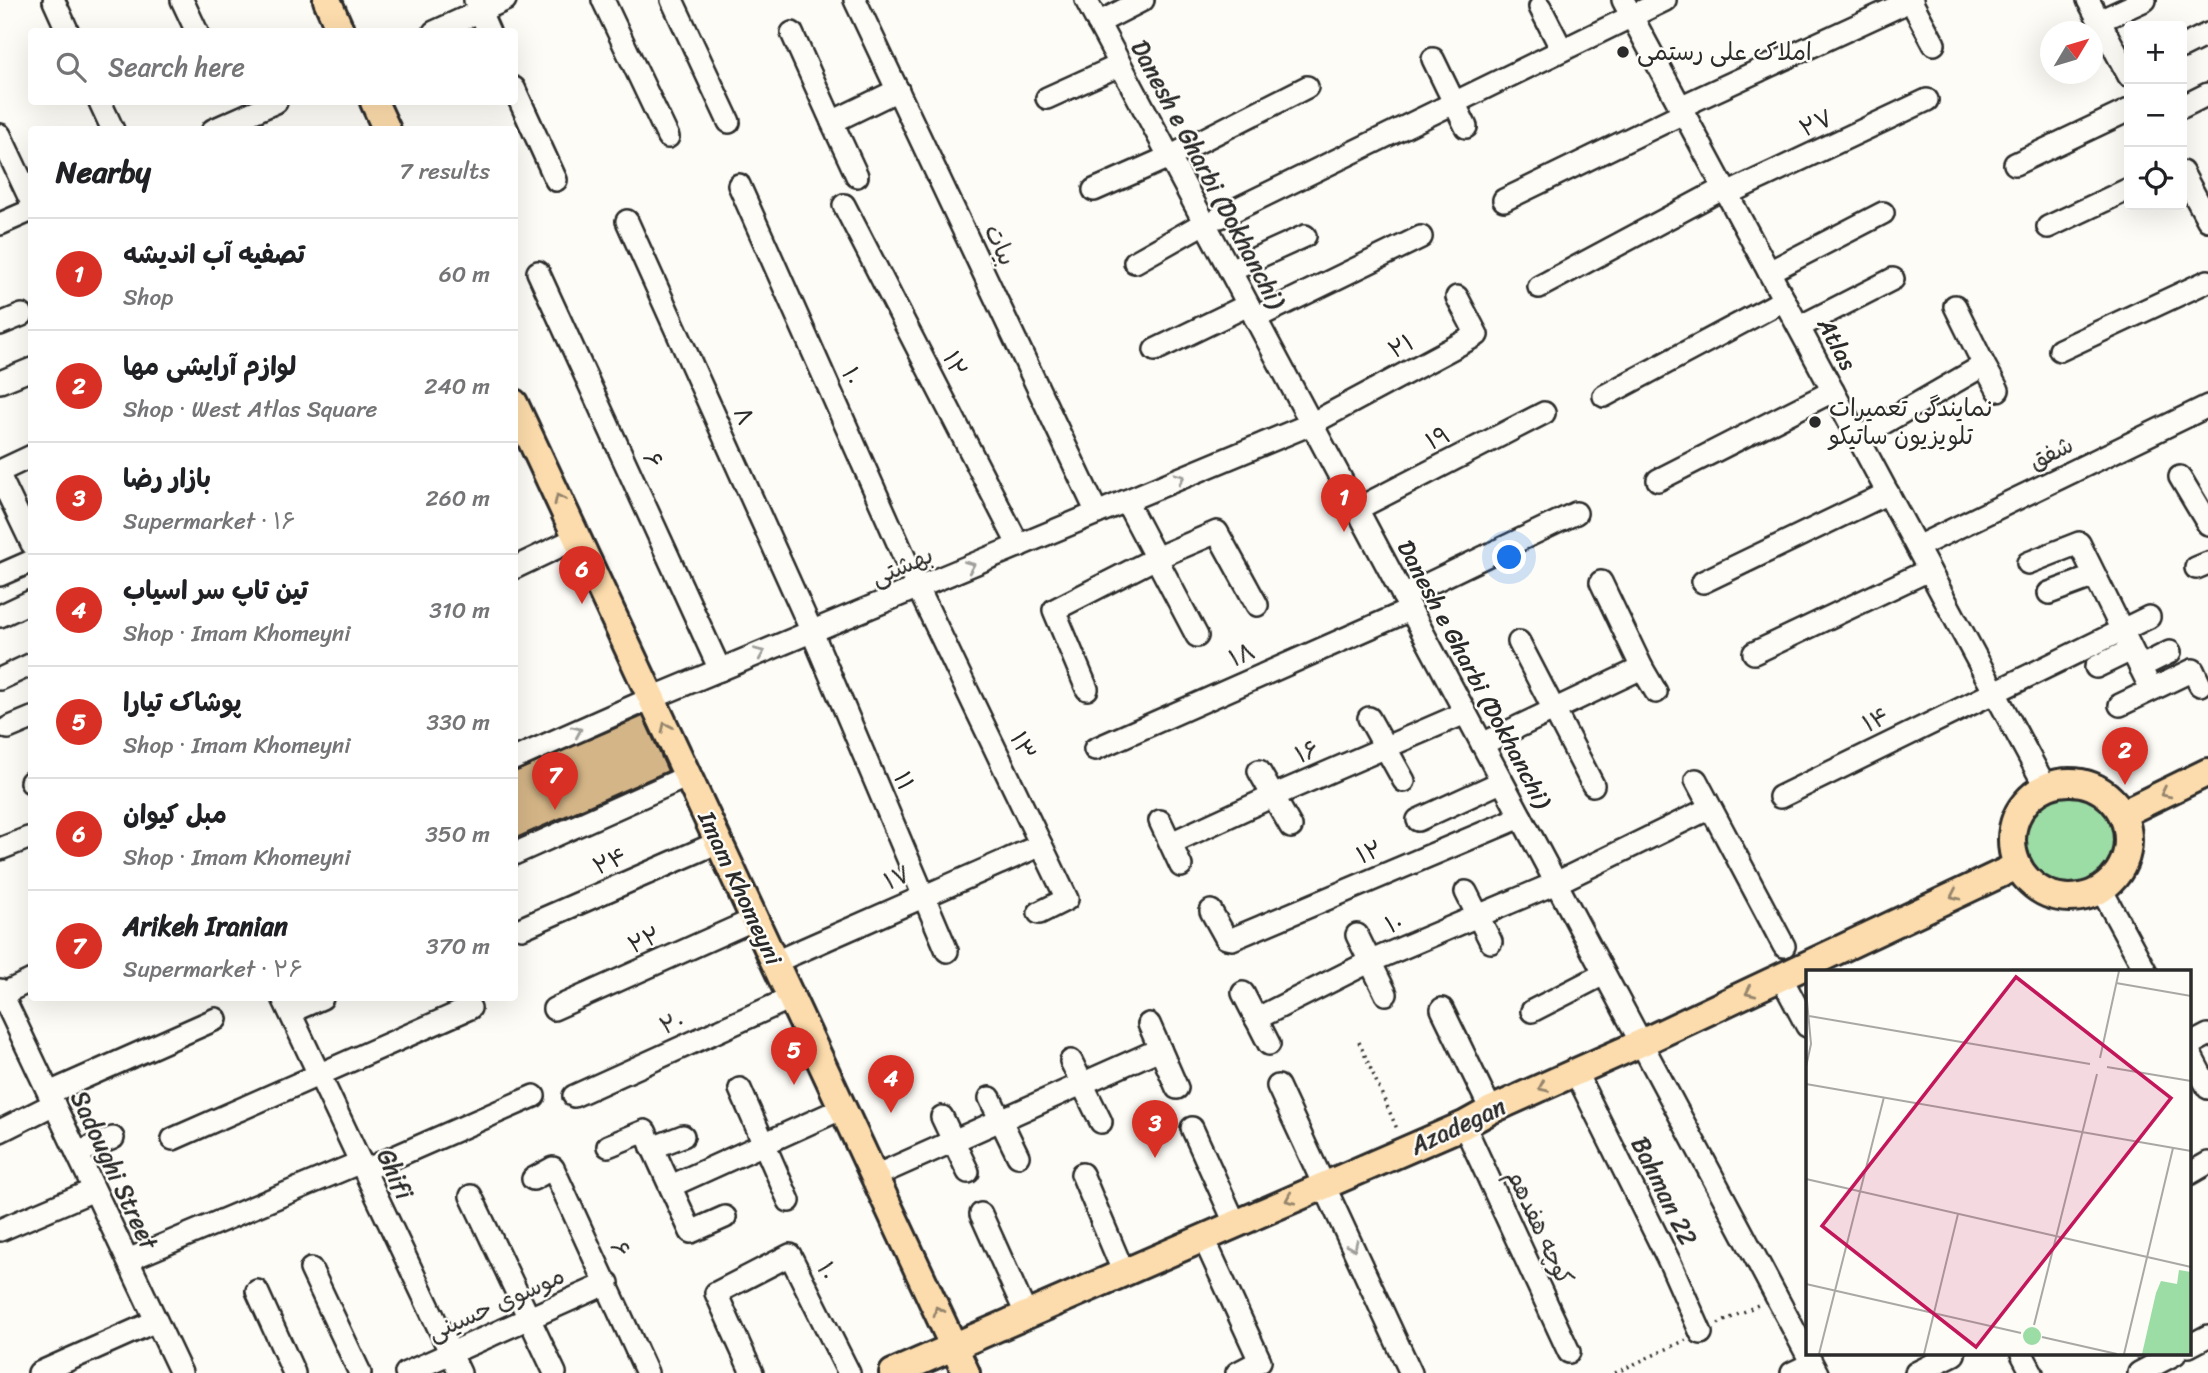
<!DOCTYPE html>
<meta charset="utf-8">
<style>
:root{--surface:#fff;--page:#f2f2f2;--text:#202124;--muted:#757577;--line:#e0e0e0;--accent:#d93025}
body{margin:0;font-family:Sriracha,"Playpen Sans Arabic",sans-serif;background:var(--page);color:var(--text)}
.controls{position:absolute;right:21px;top:21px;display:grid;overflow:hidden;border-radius:7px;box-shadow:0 7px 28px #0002}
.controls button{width:63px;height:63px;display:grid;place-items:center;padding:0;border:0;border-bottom:2px solid var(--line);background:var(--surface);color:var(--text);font:35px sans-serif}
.compass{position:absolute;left:2040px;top:21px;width:63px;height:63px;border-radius:50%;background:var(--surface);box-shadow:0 7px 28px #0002;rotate:52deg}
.you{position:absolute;left:1510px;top:558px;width:24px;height:24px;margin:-18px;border:5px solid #fff;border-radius:50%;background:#1a73e8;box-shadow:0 0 0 10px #1a73e833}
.badge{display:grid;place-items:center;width:46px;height:46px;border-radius:50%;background:var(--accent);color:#fff;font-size:23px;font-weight:700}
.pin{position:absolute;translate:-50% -58px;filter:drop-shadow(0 2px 4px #0008)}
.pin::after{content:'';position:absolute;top:37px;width:24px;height:21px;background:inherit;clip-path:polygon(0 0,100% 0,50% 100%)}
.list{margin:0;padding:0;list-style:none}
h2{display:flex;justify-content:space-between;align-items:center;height:91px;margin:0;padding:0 28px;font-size:30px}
h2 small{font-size:23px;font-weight:400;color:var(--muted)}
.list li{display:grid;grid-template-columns:46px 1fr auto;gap:21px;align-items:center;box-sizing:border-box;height:112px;padding:0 28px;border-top:2px solid var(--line)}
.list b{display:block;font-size:26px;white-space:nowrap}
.list p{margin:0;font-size:23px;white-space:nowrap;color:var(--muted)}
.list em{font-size:23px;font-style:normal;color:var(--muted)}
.icon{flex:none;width:38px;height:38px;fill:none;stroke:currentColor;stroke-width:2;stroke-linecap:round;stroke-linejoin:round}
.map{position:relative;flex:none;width:2208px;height:1373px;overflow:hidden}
.search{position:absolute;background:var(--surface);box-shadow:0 7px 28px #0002;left:28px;top:28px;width:490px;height:77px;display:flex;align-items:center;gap:18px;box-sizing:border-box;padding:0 24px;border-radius:7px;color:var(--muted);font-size:26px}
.panel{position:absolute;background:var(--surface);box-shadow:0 7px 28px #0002;left:28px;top:126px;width:490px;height:875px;border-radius:7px}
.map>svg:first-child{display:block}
.green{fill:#9cdca5;stroke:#648468;stroke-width:2}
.building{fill:#d4b587;stroke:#2b2b2b;stroke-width:2;filter:url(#shadow)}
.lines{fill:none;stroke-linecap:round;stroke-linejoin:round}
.minor-casing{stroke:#2b2b2b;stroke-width:26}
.major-casing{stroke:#2b2b2b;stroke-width:32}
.path{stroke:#2b2b2b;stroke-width:3.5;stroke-dasharray:2 5;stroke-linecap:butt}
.minor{stroke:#fdfcf7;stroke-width:21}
.major{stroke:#fcdcac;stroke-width:26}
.oneway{stroke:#9e9e9b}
.oneway2{stroke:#94846c}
.poi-dot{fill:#2b2b2b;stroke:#fdfcf7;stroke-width:2.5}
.labels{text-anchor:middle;stroke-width:5;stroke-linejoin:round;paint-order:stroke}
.poi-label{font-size:24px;fill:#2b2b2b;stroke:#fdfcf7;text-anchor:start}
.street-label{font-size:24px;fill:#2b2b2b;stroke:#fdfcf7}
.inset-road{fill:none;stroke:#a9a8a5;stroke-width:2}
.view{fill:#c2185b;fill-opacity:0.15;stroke:#c2185b;stroke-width:3.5}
.inset-edge{fill:none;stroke:#2b2b2b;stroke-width:3.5}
</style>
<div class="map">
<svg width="2208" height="1373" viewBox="0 0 2208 1373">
<defs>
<filter id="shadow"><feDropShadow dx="6" dy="6" stdDeviation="3.5" flood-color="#0004"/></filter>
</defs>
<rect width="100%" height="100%" fill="#fdfcf7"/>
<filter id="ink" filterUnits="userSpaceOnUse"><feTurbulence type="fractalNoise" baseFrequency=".0143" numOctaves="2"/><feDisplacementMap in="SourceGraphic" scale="14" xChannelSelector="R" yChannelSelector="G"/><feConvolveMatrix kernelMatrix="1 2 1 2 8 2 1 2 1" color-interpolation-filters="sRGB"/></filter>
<g filter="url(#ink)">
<!-- green -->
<circle class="green" cx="2071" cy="840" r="49"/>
<!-- building -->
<path class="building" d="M643,716l25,55 -154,68v-67z"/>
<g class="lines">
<!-- minor casing -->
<g class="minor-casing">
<g id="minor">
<path d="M182,0l15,32"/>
<path d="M475,0l14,32"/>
<path d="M603,0l65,137"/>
<path d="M672,0l57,122"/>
<path d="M855,0l242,513"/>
<path d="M1086,0l731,1373"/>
<path d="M1623,0l422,786"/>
<path d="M2088,0l41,76"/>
<path d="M54,1l14,31"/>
<path d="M1911,1l23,43"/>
<path d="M1540,7l22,43"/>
<path d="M2099,21l46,-21"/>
<path d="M1098,23l45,-23"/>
<path d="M434,32l71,-32"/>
<path d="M792,33l40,89"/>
<path d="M2182,47l26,-13"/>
<path d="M1433,59l33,68"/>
<path d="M514,88l42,92"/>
<path d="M1047,98l73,-33"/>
<path d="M100,102l13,28"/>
<path d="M1680,107l232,-107"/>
<path d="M2182,107l26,-13"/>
<path d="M213,130l63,-28"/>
<path d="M0,135l32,68"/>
<path d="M2015,164l114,-54"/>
<path d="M2182,172l26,48"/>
<path d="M857,176l-25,-54 66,-32"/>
<path d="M739,185l179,403 149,311 -28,14"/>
<path d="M1094,190l75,-33 138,-70"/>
<path d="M1727,194l200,-94"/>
<path d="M1504,200l179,-87"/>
<path d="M844,205l175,341"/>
<path d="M1220,217l445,-217"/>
<path d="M627,221l185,411 135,319"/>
<path d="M0,224l32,-14"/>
<path d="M2048,227l81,-38"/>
<path d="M1135,262l69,-39"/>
<path d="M1230,270l75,-34"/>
<path d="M538,272l182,398"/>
<path d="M1769,272l114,-59"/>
<path d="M1539,287l185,-99"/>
<path d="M1955,306l29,59"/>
<path d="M1255,318l166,-81"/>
<path d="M0,324l22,-9"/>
<path d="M1799,327l94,-48"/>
<path d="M1155,350l93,-45"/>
<path d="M2060,350l148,-69"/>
<path d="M0,382l32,-13"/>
<path d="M1604,396l180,-96"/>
<path d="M1858,438l126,-73 14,25"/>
<path d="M0,471l32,-15"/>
<path d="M0,477l32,67"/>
<path d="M2180,477l28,47"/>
<path d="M1658,480l175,-89"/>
<path d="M1126,501l71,135"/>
<path d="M1357,509l187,-96"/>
<path d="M1917,547l291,-141"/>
<path d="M2028,563l51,-20 72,146"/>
<path d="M514,568l63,-30"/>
<path d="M2196,568l12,-5"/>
<path d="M0,575l32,-14"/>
<path d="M1601,582l41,86"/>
<path d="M1703,582l185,-89"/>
<path d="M2049,593l46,-17"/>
<path d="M1403,596l173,-83"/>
<path d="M0,616l32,-15"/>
<path d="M1519,642l74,143"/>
<path d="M1754,653l175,-83"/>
<path d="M2096,667l35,-17"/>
<path d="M2140,667l30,-15"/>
<path d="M0,679l32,-15"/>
<path d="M1087,689l-33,-79 102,-52 61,-26 40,73"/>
<path d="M2120,705l73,-35 7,15"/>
<path d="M1369,718l35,63"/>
<path d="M8,728l24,-10"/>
<path d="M1482,744l160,-76 14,24"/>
<path d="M1095,749l315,-139"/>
<path d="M514,759l138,-61 659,-274 166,-89 -20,-38"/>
<path d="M1259,771l32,56"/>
<path d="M1696,780l88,166"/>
<path d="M31,782h1"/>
<path d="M1780,797l369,-180"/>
<path d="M1418,820l83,-38"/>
<path d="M1160,821l21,45"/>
<path d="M1171,843l102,-47 192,-83"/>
<path d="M0,849l28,-11"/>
<path d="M514,854l174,-78"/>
<path d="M2101,889l45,83"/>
<path d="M1466,892l25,50"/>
<path d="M1211,911l15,27 6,1 289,-122"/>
<path d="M522,928l197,-86"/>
<path d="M1357,935l29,59"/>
<path d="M775,962l266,-117"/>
<path d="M1781,977l26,49"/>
<path d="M0,990l181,383"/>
<path d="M1243,993l26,51"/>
<path d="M0,995l32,-15"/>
<path d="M283,998l177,375"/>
<path d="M554,1009l201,-90"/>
<path d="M1442,1009l49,101"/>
<path d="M1532,1011l72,-37"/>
<path d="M290,1012l32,-14"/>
<path d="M1256,1019l113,-57 187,-79 154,-75"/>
<path d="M1149,1024l28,64"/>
<path d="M2189,1045l19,-10"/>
<path d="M2189,1052l19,36"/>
<path d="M1071,1061l30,61"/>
<path d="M1576,1073l95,192 30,68"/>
<path d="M1278,1086l133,287"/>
<path d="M740,1089l49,112"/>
<path d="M49,1093l167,-74"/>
<path d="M574,1096l217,-98"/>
<path d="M990,1098l28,58"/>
<path d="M942,1117l26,55"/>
<path d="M1464,1125l105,227"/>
<path d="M1192,1128l43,95"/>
<path d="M0,1131l54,-27"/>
<path d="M173,1139l297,-131"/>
<path d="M608,1146l37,-15 46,101 34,-15"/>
<path d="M652,1148l31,-12"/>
<path d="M77,1153l36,-15"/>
<path d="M365,1170l169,-74"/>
<path d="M1082,1174l41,97"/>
<path d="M2189,1174l19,-11"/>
<path d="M875,1176l285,-127"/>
<path d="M533,1179l20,-11 94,205"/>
<path d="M671,1186l172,-78"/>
<path d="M471,1196l84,177"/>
<path d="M981,1214l45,100"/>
<path d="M0,1230l94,-40"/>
<path d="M1203,1237l57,124 -23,12"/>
<path d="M128,1260l233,-98"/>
<path d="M311,1269l49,104"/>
<path d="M257,1291l37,82"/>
<path d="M2189,1346l19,-10"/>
<path d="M2022,1354l10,19"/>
<path d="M39,1373l117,-52"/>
<path d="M406,1373l202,-90"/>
<path d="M752,1373l-36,-80 74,-38 59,118"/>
<path d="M1792,1373l19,-9"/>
<path d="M1916,1373l38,-19"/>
<path d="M2139,1373l36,-19"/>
</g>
</g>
<!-- major casing -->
<g class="major-casing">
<g id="major">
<path d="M327,0l14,32"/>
<path d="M374,102l13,28"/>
<path d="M514,403l452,970"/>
<circle cx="2070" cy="840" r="58"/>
<path d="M2122,814l86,-42"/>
<path d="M893,1373l571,-248 27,-15 150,-67 376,-177"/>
</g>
</g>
<!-- path -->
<g class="path">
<path d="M1359,1042l39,89"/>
<path d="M1718,1324l40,-19"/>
<path d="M1615,1373l71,-33"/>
</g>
<!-- minor -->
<use href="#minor" class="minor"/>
<!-- major -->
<use href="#major" class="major"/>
</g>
<!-- one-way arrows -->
<defs><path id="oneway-chevron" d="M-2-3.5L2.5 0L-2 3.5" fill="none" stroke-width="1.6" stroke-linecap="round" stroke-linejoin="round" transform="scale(1.75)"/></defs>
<g class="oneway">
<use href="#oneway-chevron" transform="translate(1180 478) rotate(-23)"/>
<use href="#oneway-chevron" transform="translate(970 566) rotate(-23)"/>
<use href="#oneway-chevron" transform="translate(760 653) rotate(-23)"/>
<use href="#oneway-chevron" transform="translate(577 731) rotate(-24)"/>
<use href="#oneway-chevron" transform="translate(1353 1246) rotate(65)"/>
</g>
<g class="oneway2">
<use href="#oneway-chevron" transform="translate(559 499) rotate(-115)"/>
<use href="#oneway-chevron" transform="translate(666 727) rotate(-115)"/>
<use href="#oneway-chevron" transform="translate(2165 793) rotate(154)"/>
<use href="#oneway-chevron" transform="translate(1955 895) rotate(155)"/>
<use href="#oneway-chevron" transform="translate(1750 992) rotate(155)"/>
<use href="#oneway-chevron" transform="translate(1543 1087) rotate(156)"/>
<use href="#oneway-chevron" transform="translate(1290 1199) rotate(156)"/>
<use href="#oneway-chevron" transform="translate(938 1311) rotate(-115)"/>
</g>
</g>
<!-- markers -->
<g class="poi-dot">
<circle cx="1623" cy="52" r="7"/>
<circle cx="1815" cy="422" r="7"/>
</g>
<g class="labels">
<!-- poi labels -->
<g class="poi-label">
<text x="1637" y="60">املاک علی رستمی</text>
<text x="1829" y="416">نمایندگی تعمیرات<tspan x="1829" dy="28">تلویزیون ساتیکو</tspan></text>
</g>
<!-- street labels -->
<g class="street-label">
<text transform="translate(1816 123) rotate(-25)" y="8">۲۷</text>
<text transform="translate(1208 174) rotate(62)" y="8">Danesh e Gharbi (Dokhanchi)</text>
<text transform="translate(1000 245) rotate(65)" y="8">بیات</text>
<text transform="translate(1837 344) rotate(62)" y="8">Atlas</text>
<text transform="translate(1401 346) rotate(-28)" y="8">۲۱</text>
<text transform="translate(955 364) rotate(63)" y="8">۱۲</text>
<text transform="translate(852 376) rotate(66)" y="8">۱۰</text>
<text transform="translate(744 416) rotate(66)" y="8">۸</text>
<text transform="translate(1438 438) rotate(-27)" y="8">۱۹</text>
<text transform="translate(2051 453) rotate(-26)" y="8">شفق</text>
<text transform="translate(653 460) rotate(66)" y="8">۶</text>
<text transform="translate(902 566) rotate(-23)" y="8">بهشتی</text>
<text transform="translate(1242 655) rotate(-24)" y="8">۱۸</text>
<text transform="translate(1474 674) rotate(62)" y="8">Danesh e Gharbi (Dokhanchi)</text>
<text transform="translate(1876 720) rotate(-26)" y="8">۱۴</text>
<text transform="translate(1023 746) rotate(64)" y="8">۱۳</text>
<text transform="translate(1307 752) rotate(-24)" y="8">۱۶</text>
<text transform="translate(904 781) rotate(67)" y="8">۱۱</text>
<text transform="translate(1369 852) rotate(-23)" y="8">۱۲</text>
<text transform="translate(610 861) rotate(-24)" y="8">۲۴</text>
<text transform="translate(897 878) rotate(-24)" y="8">۱۷</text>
<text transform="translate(740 888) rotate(65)" y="8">Imam Khomeyni</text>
<text transform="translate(1394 923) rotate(-24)" y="8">۱۰</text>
<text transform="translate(644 940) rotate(-24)" y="8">۲۲</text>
<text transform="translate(672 1023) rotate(-24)" y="8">۲۰</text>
<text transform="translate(1458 1126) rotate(-25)" y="8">Azadegan</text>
<text transform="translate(114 1170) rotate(65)" y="8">Sadoughi Street</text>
<text transform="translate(395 1174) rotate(65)" y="8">Ghifi</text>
<text transform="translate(1664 1191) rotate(64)" y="8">Bahman 22</text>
<text transform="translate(1540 1227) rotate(65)" y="8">کوچه هفدهم</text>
<text transform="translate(620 1249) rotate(65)" y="8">۶</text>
<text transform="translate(827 1271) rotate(63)" y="8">۱۰</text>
<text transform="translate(496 1304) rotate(-24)" y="8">موسوی حسینی</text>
</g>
</g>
<!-- overview -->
<g transform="translate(1806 970)">
<rect width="385" height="385" fill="#fdfcf7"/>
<path d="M373,300l12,2v82h-49l14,-61 5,-12 16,3zM217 366a9 9 0 1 1 18 0a9 9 0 1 1-18 0Z" fill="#9cdca5"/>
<path class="inset-road" d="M310,13l75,13M0,20l5,54 -5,23M3,46l281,48M294,88l19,-87M301,97l84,14M0,114l385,67M0,209l385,88M0,314l215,49M228,355l63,-251M236,367l75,17M13,384l65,-257M118,384l34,-140M318,384l49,-206"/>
<path class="view" d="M210,7l155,121 -195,249 -154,-121z"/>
<rect width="385" height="385" class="inset-edge"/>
</g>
</svg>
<div class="controls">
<button>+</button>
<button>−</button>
<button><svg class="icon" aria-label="locate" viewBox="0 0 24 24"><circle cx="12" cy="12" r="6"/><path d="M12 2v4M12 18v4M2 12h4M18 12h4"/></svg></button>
</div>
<svg class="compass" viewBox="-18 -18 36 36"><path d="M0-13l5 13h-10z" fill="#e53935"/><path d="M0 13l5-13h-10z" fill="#757577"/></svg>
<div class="you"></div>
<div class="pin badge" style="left:1344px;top:532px">1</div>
<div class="pin badge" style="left:2125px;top:785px">2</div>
<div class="pin badge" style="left:1155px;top:1158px">3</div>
<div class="pin badge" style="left:891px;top:1113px">4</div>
<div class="pin badge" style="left:794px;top:1085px">5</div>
<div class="pin badge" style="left:582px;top:604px">6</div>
<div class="pin badge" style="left:555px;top:810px">7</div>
<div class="search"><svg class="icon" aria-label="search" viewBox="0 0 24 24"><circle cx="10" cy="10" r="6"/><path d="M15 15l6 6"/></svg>Search here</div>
<section class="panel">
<h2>Nearby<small>7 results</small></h2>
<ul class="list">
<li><span class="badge">1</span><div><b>تصفیه آب اندیشه</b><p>Shop</p></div><em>60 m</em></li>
<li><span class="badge">2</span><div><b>لوازم آرایشی مها</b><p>Shop · West Atlas Square</p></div><em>240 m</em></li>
<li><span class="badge">3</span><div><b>بازار رضا</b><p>Supermarket · ۱۶</p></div><em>260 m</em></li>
<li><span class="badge">4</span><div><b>تین تاپ سر اسیاب</b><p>Shop · Imam Khomeyni</p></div><em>310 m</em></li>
<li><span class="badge">5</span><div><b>پوشاک تیارا</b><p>Shop · Imam Khomeyni</p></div><em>330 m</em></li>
<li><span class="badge">6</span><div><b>مبل کیوان</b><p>Shop · Imam Khomeyni</p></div><em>350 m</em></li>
<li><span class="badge">7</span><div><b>Arikeh Iranian</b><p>Supermarket · ۲۶</p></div><em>370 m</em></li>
</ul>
</section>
</div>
